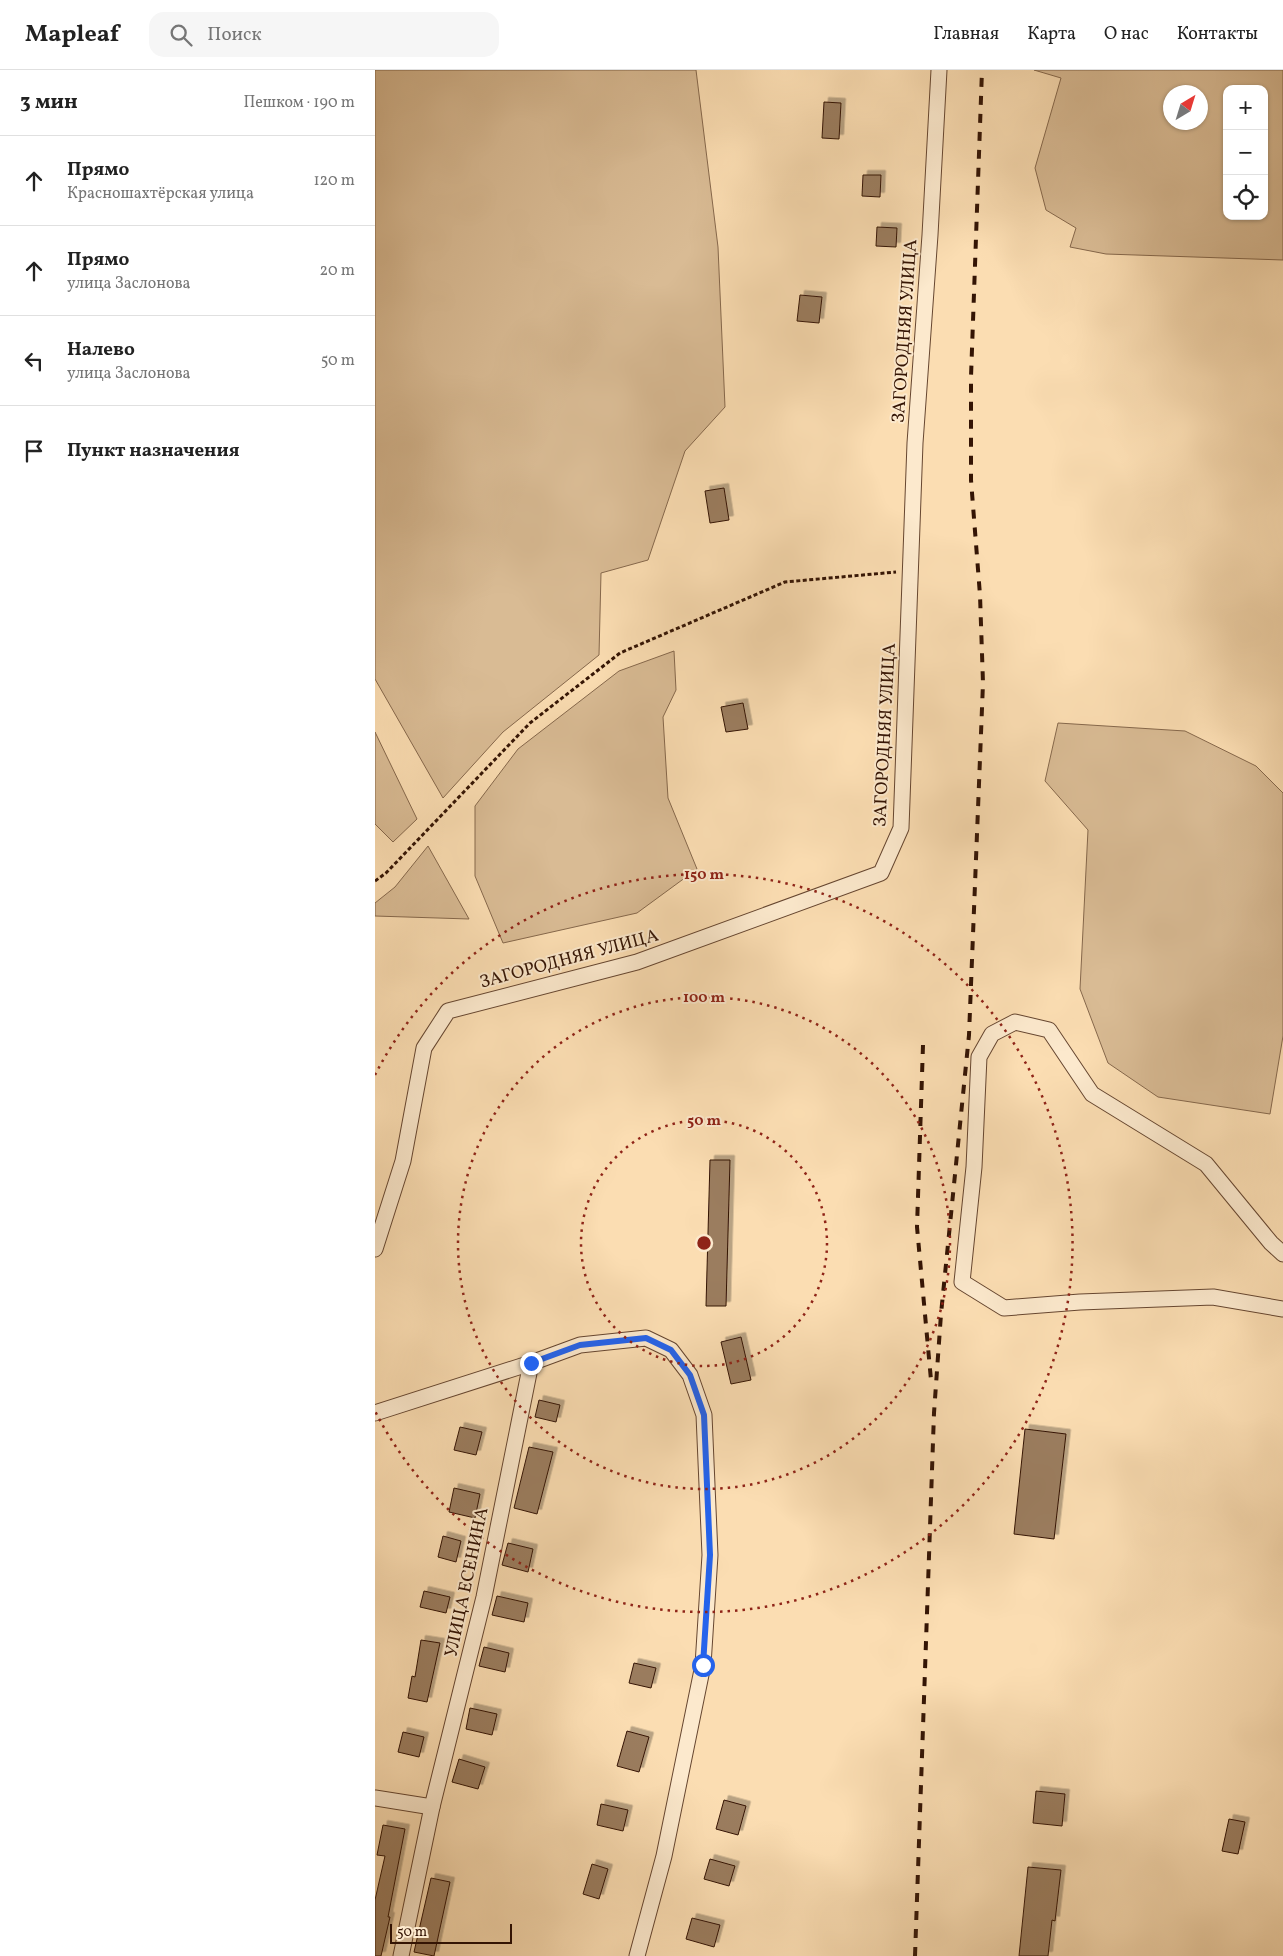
<!DOCTYPE html>
<html lang="ru">
<meta charset="utf-8">
<style>
:root{--surface:#fff;--page:#f6f6f6;--text:#222;--muted:#767676;--line:#e0e0e0}
body{margin:0;font-family:Vollkorn,serif;background:var(--page);color:var(--text)}
.controls{position:absolute;right:15px;top:15px;display:grid;overflow:hidden;border-radius:10px;box-shadow:0 1px 4px #0004}
.controls button{width:45px;height:45px;display:grid;place-items:center;padding:0;border:0;border-bottom:1px solid var(--line);background:var(--surface);color:var(--text);font:25px sans-serif}
.compass{position:absolute;left:788px;top:15px;width:45px;height:45px;border-radius:50%;background:var(--surface);box-shadow:0 1px 4px #0004;rotate:38deg}
.scale{position:absolute;left:15px;bottom:12px;width:122px;box-sizing:border-box;padding-left:5px;border:2px solid #341404;border-top:0;font-size:14px;line-height:18px;white-space:nowrap;color:#341404;-webkit-text-stroke:4px #fce9cd;paint-order:stroke}
.stop{position:absolute;width:15px;height:15px;margin:-11px;border:4px solid #2563eb;border-radius:50%;background:#fff}
.stop.end{background:#2563eb;border-color:#fff;box-shadow:0 1px 5px #0008}
.list{margin:0;padding:0;list-style:none}
h2{display:flex;justify-content:space-between;align-items:center;height:65px;margin:0;padding:0 20px;font-size:21px}
h2 small{font-size:16px;font-weight:400;color:var(--muted)}
.list li{display:grid;grid-template-columns:32px 1fr auto;gap:15px;align-items:center;box-sizing:border-box;height:90px;padding:0 20px;border-top:1px solid var(--line)}
.list b{display:block;font-size:19px;white-space:nowrap}
.list p{margin:0;font-size:16px;white-space:nowrap;color:var(--muted)}
.list em{font-size:16px;font-style:normal;color:var(--muted)}
.icon{flex:none;width:28px;height:28px;fill:none;stroke:currentColor;stroke-width:2;stroke-linecap:round;stroke-linejoin:round}
.map{position:relative;flex:none;width:908px;height:1886px;overflow:hidden}
header{display:flex;align-items:center;gap:30px;box-sizing:border-box;height:70px;padding:0 25px;background:var(--surface);border-bottom:1px solid var(--line)}
header strong{font-size:24px}
nav{display:flex;gap:28px;margin-inline-start:auto;font-size:18px}
.search{width:350px;height:45px;background:var(--page);display:flex;align-items:center;gap:12px;box-sizing:border-box;padding:0 18px;border-radius:15px;color:var(--muted);font-size:19px}
main{display:flex}
aside{flex:1;background:var(--surface)}
.map>svg:first-child{display:block}
.green{fill:#d9bb94;stroke:#86684c;fill-rule:evenodd}
.building{fill:#9b7d5e;stroke:#341404;filter:url(#shadow)}
.lines{fill:none;stroke-linecap:round;stroke-linejoin:round}
.minor-casing{stroke:#664630;stroke-width:17}
.path{stroke:#341404;stroke-width:3;stroke-dasharray:4 2.5;stroke-linecap:butt}
.minor{stroke:#fce9cd;stroke-width:15}
.rail{stroke:#341404;stroke-width:4;stroke-dasharray:9 9;stroke-linecap:butt}
.route{stroke:#2563eb;stroke-width:6}
.ring{fill:none;stroke:#8f2418;stroke-width:2.5;stroke-dasharray:2.5 5}
.labels{text-anchor:middle;stroke-width:4;stroke-linejoin:round;paint-order:stroke}
.street-label{font-size:18px;fill:#341404;stroke:#fce9cd}
.centre{fill:#8f2418;stroke:#fce9cd;stroke-width:2.5}
.ring-label{font-size:15px;text-anchor:middle;font-weight:bold;fill:#8f2418;stroke:#fce9cd;stroke-width:4;stroke-linejoin:round;paint-order:stroke}
</style>
<header>
<strong>Mapleaf</strong>
<div class="search"><svg class="icon" aria-label="search" viewBox="0 0 24 24"><circle cx="10" cy="10" r="6"/><path d="M15 15l6 6"/></svg>Поиск</div>
<nav><a>Главная</a><a>Карта</a><a>О нас</a><a>Контакты</a></nav>
</header>
<main>
<aside>
<h2>3 мин<small>Пешком · 190 m</small></h2>
<ul class="list">
<li><svg class="icon" aria-label="ahead" viewBox="0 0 24 24"><path d="M12 20V5M6 11l6-6 6 6"/></svg><div><b>Прямо</b><p>Красношахтёрская улица</p></div><em>120 m</em></li>
<li><svg class="icon" aria-label="ahead" viewBox="0 0 24 24"><path d="M12 20V5M6 11l6-6 6 6"/></svg><div><b>Прямо</b><p>улица Заслонова</p></div><em>20 m</em></li>
<li><svg class="icon" aria-label="left" viewBox="0 0 24 24"><path d="M17 20v-9H6M10 6l-5 5 5 5"/></svg><div><b>Налево</b><p>улица Заслонова</p></div><em>50 m</em></li>
<li><svg class="icon" aria-label="arrive" viewBox="0 0 24 24"><path d="M6 21V4h12l-3 4 3 4H6"/></svg><div><b>Пункт назначения</b></div></li>
</ul>
</aside>
<div class="map">
<svg width="908" height="1886" viewBox="0 0 908 1886">
<defs>
<filter id="shadow"><feDropShadow dx="4.5" dy="-4.5" stdDeviation="0" flood-color="#0004"/></filter>
</defs>
<rect width="100%" height="100%" fill="#fbddb2"/>
<filter id="stains"><feTurbulence type="fractalNoise" baseFrequency=".004" numOctaves="4"/><feColorMatrix values="0 0 0 0 .2 0 0 0 0 .09 0 0 0 0 .02 0 0 0 .5 -.17"/></filter>
<radialGradient id="worn" r=".72"><stop offset=".6" stop-color="#630" stop-opacity="0"/><stop offset="1" stop-color="#630" stop-opacity=".3"/></radialGradient>
<!-- green -->
<g class="green">
<path d="M0,0h321l22,177 7,160 -40,44 -37,109 -47,13 -2,82 -96,77 -60,66 -68,-119z"/>
<path d="M659,0h249v190l-177,-6 -36,-7 6,-19 -30,-18 -11,-42 26,-90zM852,19h37v127h-37zM826,22v30h-30v-30z"/>
<path d="M299,581l2,39 -13,27 5,81 29,71 -60,44 -134,30 -28,-67v-70l43,-57 101,-78z"/>
<path d="M683,653l127,8 71,35 27,27v243l-13,78 -112,-17 -50,-34 -28,-74 8,-159 -43,-49z"/>
<path d="M0,662l42,87 -24,23 -18,-18z"/>
<path d="M53,776l41,73 -94,-3v-13l20,-16z"/>
</g>
<!-- building -->
<g class="building">
<path d="M449,32l17,1 -2,36 -17,-1z"/>
<path d="M488,105h18l-1,22 -18,-1z"/>
<path d="M502,157l20,1 -1,19 -20,-1z"/>
<path d="M425,225l22,2 -3,26 -22,-2z"/>
<path d="M349,418l5,32 -19,3 -5,-32z"/>
<path d="M368,633l5,26 -22,3 -5,-25z"/>
<path d="M335,1090h20l-4,146h-20z"/>
<path d="M366,1267l10,43 -20,4 -10,-42z"/>
<path d="M164,1330l21,5 -4,17 -21,-5z"/>
<path d="M85,1357l22,5 -6,23 -22,-5z"/>
<path d="M650,1359l41,5 -12,105 -40,-5z"/>
<path d="M154,1377l24,5 -16,62 -23,-6z"/>
<path d="M79,1418l26,6 -5,24 -26,-6z"/>
<path d="M68,1466l18,5 -5,21 -18,-5z"/>
<path d="M133,1473l25,6 -5,23 -26,-7z"/>
<path d="M49,1521l26,6 -4,16 -26,-6z"/>
<path d="M122,1526l31,7 -4,19 -32,-7z"/>
<path d="M46,1570l19,3 -13,59 -19,-4 4,-22 3,1z"/>
<path d="M109,1577l25,6 -4,19 -26,-6z"/>
<path d="M259,1593l22,5 -5,20 -22,-5z"/>
<path d="M95,1638l27,6 -5,21 -26,-6z"/>
<path d="M252,1661l22,6 -10,35 -22,-6z"/>
<path d="M28,1662l21,5 -5,20 -21,-5z"/>
<path d="M84,1689l26,8 -7,22 -26,-7z"/>
<path d="M661,1721l29,3 -3,32 -29,-3z"/>
<path d="M349,1730l22,6 -8,29 -22,-6z"/>
<path d="M226,1734l27,6 -5,21 -26,-6z"/>
<path d="M854,1749l16,3 -7,32 -16,-3z"/>
<path d="M8,1755l22,4 -17,88h2l-9,39h-6v-56l10,-44 -8,-1z"/>
<path d="M335,1789l25,7 -6,20 -25,-7z"/>
<path d="M217,1794l16,5 -9,30 -16,-5z"/>
<path d="M653,1797l33,3 -6,51 -3,-1 -4,36h-29z"/>
<path d="M56,1808l19,4 -16,74 -20,-4z"/>
<path d="M317,1848l28,7 -6,22 -28,-8z"/>
</g>
<g class="lines">
<!-- minor casing -->
<g class="minor-casing">
<g id="minor">
<path d="M0,1179l28,-88 21,-113 24,-37 189,-49 244,-89 20,-45 14,-385 15,-208 9,-165"/>
<path d="M908,1184l-12,-11 -65,-79 -114,-70 -43,-64 -34,-8 -23,12 -13,23 -5,110 -12,115 42,26 76,-6 133,-5 70,12"/>
<path d="M0,1343l156,-50 49,-18 66,-7 25,12 19,25 14,40 6,140 -7,110 -39,191 -27,100"/>
<path d="M0,1728l57,9"/>
<path d="M26,1886l31,-149 52,-210 47,-234"/>
</g>
</g>
<!-- path -->
<path class="path" d="M0,811l11,-8 144,-150 90,-70 165,-71 111,-10"/>
<!-- minor -->
<use href="#minor" class="minor"/>
<!-- rail -->
<g class="rail">
<path d="M548,975l-6,182 14,153"/>
<path d="M540,1886l19,-543 7,-99 28,-279 14,-352 -3,-88 -9,-115v-103l11,-307"/>
</g>
</g>
<g class="lines">
<!-- route -->
<path class="route" d="M156,1293l49,-18 66,-7 25,12 19,25 14,40 6,140 -7,110"/>
</g>
<!-- distance rings -->
<g class="ring">
<circle cx="329" cy="1173" r="123"/>
<circle cx="329" cy="1173" r="246"/>
<path d="M0 1005A369 369 0 1 1 0 1341"/>
</g>
<g class="labels">
<!-- street labels -->
<g class="street-label">
<text transform="translate(529 261) rotate(-86)" y="6">ЗАГОРОДНЯЯ УЛИЦА</text>
<text transform="translate(509 665) rotate(-87)" y="6">ЗАГОРОДНЯЯ УЛИЦА</text>
<text transform="translate(194 888) rotate(-15)" y="6">ЗАГОРОДНЯЯ УЛИЦА</text>
<text transform="translate(91 1512) rotate(-78)" y="6">УЛИЦА ЕСЕНИНА</text>
</g>
</g>
<circle cx="329" cy="1173" r="8" class="centre"/>
<g class="ring-label">
<text x="329" y="809">150 m</text>
<text x="329" y="932">100 m</text>
<text x="329" y="1055">50 m</text>
</g>
<rect width="100%" height="100%" filter="url(#stains)"/>
<rect width="100%" height="100%" fill="url(#worn)"/>
</svg>
<div class="controls">
<button>+</button>
<button>−</button>
<button><svg class="icon" aria-label="locate" viewBox="0 0 24 24"><circle cx="12" cy="12" r="6"/><path d="M12 2v4M12 18v4M2 12h4M18 12h4"/></svg></button>
</div>
<svg class="compass" viewBox="-18 -18 36 36"><path d="M0-13l5 13h-10z" fill="#e53935"/><path d="M0 13l5-13h-10z" fill="#767676"/></svg>
<div class="scale">50 m</div>
<div class="stop" style="left:328px;top:1595px"></div>
<div class="stop end" style="left:156px;top:1293px"></div>
</div>
</main>
